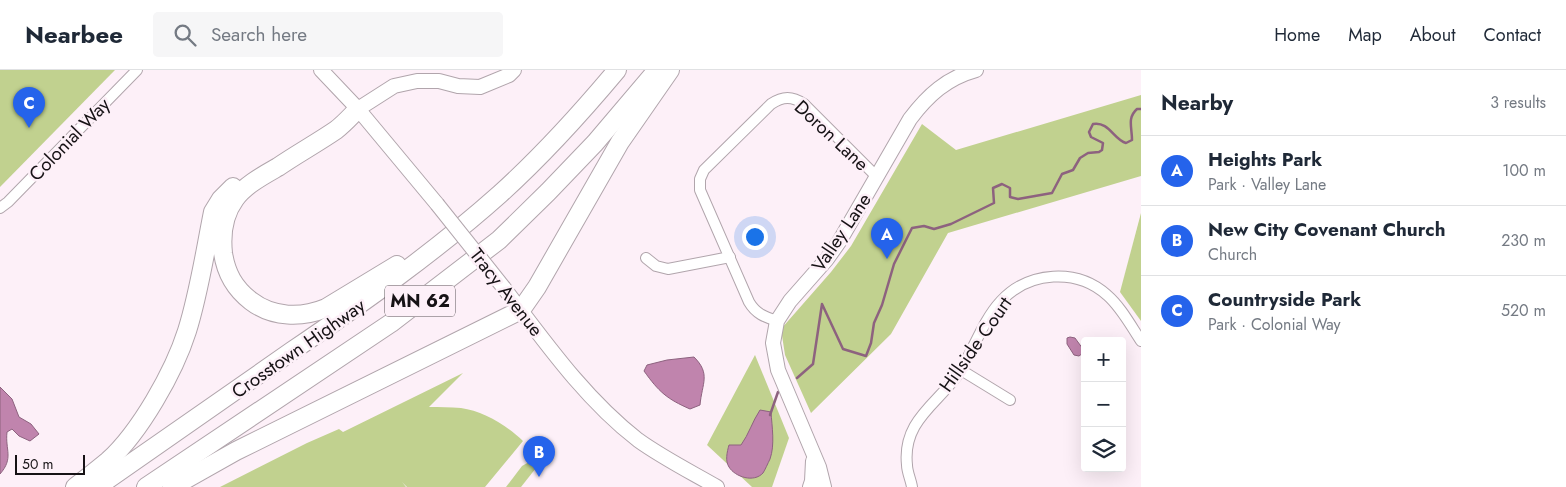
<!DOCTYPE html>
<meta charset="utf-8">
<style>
:root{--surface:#fff;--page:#f6f6f7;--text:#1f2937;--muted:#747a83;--line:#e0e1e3;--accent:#2563eb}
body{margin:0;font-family:Jost,sans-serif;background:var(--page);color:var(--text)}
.controls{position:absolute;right:15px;bottom:15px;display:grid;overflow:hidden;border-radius:5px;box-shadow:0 5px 20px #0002}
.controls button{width:45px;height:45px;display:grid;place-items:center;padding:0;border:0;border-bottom:1px solid var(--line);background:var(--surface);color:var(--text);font:25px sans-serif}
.scale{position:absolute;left:15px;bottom:12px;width:70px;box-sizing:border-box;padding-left:5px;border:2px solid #161215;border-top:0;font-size:14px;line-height:18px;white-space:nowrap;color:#161215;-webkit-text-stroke:4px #fdf0f8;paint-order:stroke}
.you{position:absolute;left:754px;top:166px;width:18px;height:18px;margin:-12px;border:4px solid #fff;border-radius:50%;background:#1a73e8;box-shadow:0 0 0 8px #1a73e833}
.badge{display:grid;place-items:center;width:32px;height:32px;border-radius:50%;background:var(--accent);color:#fff;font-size:16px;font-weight:700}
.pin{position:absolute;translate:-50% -41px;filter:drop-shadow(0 1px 2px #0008)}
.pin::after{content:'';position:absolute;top:26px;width:18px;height:15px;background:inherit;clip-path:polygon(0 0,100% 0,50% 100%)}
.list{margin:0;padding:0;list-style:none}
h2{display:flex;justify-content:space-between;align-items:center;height:65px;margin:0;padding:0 20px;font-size:21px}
h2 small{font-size:16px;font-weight:400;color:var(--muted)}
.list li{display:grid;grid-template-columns:32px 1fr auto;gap:15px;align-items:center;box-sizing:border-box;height:70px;padding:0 20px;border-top:1px solid var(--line)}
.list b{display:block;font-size:19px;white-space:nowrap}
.list p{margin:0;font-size:16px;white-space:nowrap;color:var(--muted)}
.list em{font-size:16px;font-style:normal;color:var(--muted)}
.icon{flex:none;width:28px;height:28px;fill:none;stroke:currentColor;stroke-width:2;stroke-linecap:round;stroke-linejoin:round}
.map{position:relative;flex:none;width:1141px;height:417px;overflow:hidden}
header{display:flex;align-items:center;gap:30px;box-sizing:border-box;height:70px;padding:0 25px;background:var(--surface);border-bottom:1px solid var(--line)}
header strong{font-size:24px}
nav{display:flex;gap:28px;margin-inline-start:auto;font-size:18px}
.search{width:350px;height:45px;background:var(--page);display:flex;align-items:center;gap:12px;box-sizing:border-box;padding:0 18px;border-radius:5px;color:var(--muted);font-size:19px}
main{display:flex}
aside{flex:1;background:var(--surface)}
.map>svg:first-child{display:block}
.green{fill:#c1d18f}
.water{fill:#c084ad;stroke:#8d627f}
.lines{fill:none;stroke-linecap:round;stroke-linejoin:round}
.stream{stroke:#8d627f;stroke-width:2.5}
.street-casing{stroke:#b1a5ac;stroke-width:12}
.secondary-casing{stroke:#b1a5ac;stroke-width:16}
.highway-casing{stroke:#b1a5ac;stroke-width:20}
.street{stroke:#fff;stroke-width:10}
.secondary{stroke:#fff;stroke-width:14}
.highway{stroke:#fff;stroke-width:18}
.secondary-bridge-casing{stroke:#b1a5ac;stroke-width:16;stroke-linecap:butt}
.secondary-bridge{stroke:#fff;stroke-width:14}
.labels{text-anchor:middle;stroke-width:5;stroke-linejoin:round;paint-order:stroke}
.shield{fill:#fdf0f8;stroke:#5b5559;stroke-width:1}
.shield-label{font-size:18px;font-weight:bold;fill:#161215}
.street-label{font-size:19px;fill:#161215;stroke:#fdf0f8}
</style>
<header>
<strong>Nearbee</strong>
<div class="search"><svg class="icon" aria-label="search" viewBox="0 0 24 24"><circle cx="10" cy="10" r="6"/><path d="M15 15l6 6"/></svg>Search here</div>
<nav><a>Home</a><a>Map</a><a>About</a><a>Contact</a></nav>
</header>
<main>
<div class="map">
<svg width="1141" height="417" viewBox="0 0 1141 417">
<rect width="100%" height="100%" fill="#fdf0f8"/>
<!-- green -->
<g class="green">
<path d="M0,0h115l-115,117z"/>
<path d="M1141,25v81l-193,57 -57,101 -80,79 -26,-58 -4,-26 50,-57 20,-26 71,-122 34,26z"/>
<path d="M1141,143v108l-21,-29z"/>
<path d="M755,285l34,83 -17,49h-20l-45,-42z"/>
<path d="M463,303l-34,34c11,0 21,0 32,1 22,3 47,18 62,33l-38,46h-78l-5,-5 4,5h-186l87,-44 32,-14 4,3z"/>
<path d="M529,392l7,6 -15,19h-15l16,-21z"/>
</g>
<!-- water -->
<g class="water">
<path d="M1070,267l5,1 8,11v4l-4,3 -5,-1 -7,-11v-6z"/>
<path d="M694,287c17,17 8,26 6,48l-10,4c-23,-10 -31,-17 -46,-38l3,-6 20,-5z"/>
<path d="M0,317l12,12 7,18 12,7 8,10 -9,7 -11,-5 -7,-7 -5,3c-2,18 7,26 -7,42z"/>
<path d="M760,340l11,2c1,15 4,33 -1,47 -2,4 -5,11 -7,14 -9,10 -28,4 -34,-6 -4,-6 -2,-15 0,-22h12c8,-11 11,-23 19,-35z"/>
</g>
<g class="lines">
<!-- stream -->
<g class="stream">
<path d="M797,308l16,-14 9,-60 21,45 23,7 5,-13 3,-20 8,-18 12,-41 18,-36 12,-2 10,3 17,-5 43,-21 -1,-15 9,-4 8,4v9l8,2 34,-6 10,-19 11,-4 7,-12 8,-5 11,-1 3,-2 1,-7 -12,-6 -2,-5 4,-8c16,-3 21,16 33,19l6,-3c0,-13 -5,-22 5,-31h4"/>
<path d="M770,345l8,-23"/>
</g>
<!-- street casing -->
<g class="street-casing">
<g id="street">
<path d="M0,138l8,-6 129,-132"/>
<path d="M646,188l10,8 12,3 62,-12"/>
<path d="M777,251c-12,-4 -21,-7 -28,-19l-49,-112v-11l4,-9 67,-66c12,-8 21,-8 33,0l73,73"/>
<path d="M961,300l49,30"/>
<path d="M912,417c-1,-7 -5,-15 -5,-22 -5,-46 33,-62 54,-95 13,-22 23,-51 40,-69 28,-30 76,-33 106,-6 14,12 24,31 34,46"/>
</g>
</g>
<!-- secondary casing -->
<g class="secondary-casing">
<g id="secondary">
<path d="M321,0l37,39 79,95"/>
<path d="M358,39l36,-23 23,-5h22l19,5 22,1 29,-12 5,-5"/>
<path d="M504,218c41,54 81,111 134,152 25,18 53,32 79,47"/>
<path d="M810,417l2,-6 1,-20"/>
<path d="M824,417l-5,-20 -41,-97 -5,-27 4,-22 13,-20 37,-42 12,-17 71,-123c18,-24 37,-41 66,-49"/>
</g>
</g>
<!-- highway casing -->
<g class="highway-casing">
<g id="highway">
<path d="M358,39c-7,7 -14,15 -22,21 -19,13 -39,24 -58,37 -14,8 -33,18 -43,32 -11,15 -14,35 -12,54 3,20 11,35 28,48 22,17 51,17 75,7l71,-43"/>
<path d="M75,417c11,-8 22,-17 33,-26 32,-29 66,-89 79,-130 12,-38 18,-79 26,-119l8,-13 12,-12"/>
<path d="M97,417c65,-45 130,-90 195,-136 72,-49 143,-99 208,-157 42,-38 81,-81 117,-124"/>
<path d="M146,417l245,-164 108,-83 49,-48 47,-49 62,-73"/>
<path d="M172,417l64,-36 285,-141 16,-23 83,-145 50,-72"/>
</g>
</g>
<!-- street -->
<use href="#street" class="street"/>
<!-- secondary -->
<use href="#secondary" class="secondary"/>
<!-- highway -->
<use href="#highway" class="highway"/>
<!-- secondary-bridge casing -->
<g class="secondary-bridge-casing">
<path id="secondary-bridge" d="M437,134l67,84"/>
</g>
<!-- secondary-bridge -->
<use href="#secondary-bridge" class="secondary-bridge"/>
</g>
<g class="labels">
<!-- shield labels -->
<rect class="shield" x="385" y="215.5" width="70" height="31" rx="4"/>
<g class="shield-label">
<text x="420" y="237">MN 62</text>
</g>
<!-- street labels -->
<g class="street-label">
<text transform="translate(832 65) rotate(43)" y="7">Doron Lane</text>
<text transform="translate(69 69) rotate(-46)" y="7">Colonial Way</text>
<text transform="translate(841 162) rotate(-56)" y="7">Valley Lane</text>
<text transform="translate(507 222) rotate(52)" y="7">Tracy Avenue</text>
<text transform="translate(975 274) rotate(-55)" y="7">Hillside Court</text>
<text transform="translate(298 278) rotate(-35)" y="7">Crosstown Highway</text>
</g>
</g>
</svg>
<div class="controls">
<button>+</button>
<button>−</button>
<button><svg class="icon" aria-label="layers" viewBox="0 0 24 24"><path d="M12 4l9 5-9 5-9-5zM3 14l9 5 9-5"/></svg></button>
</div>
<div class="scale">50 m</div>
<div class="you"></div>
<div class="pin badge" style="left:887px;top:189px">A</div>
<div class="pin badge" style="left:539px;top:407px">B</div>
<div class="pin badge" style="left:29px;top:58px">C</div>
</div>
<aside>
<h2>Nearby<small>3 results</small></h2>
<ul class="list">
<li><span class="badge">A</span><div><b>Heights Park</b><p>Park · Valley Lane</p></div><em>100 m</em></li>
<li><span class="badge">B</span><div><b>New City Covenant Church</b><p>Church</p></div><em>230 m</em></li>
<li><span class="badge">C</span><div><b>Countryside Park</b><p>Park · Colonial Way</p></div><em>520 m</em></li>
</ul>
</aside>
</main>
